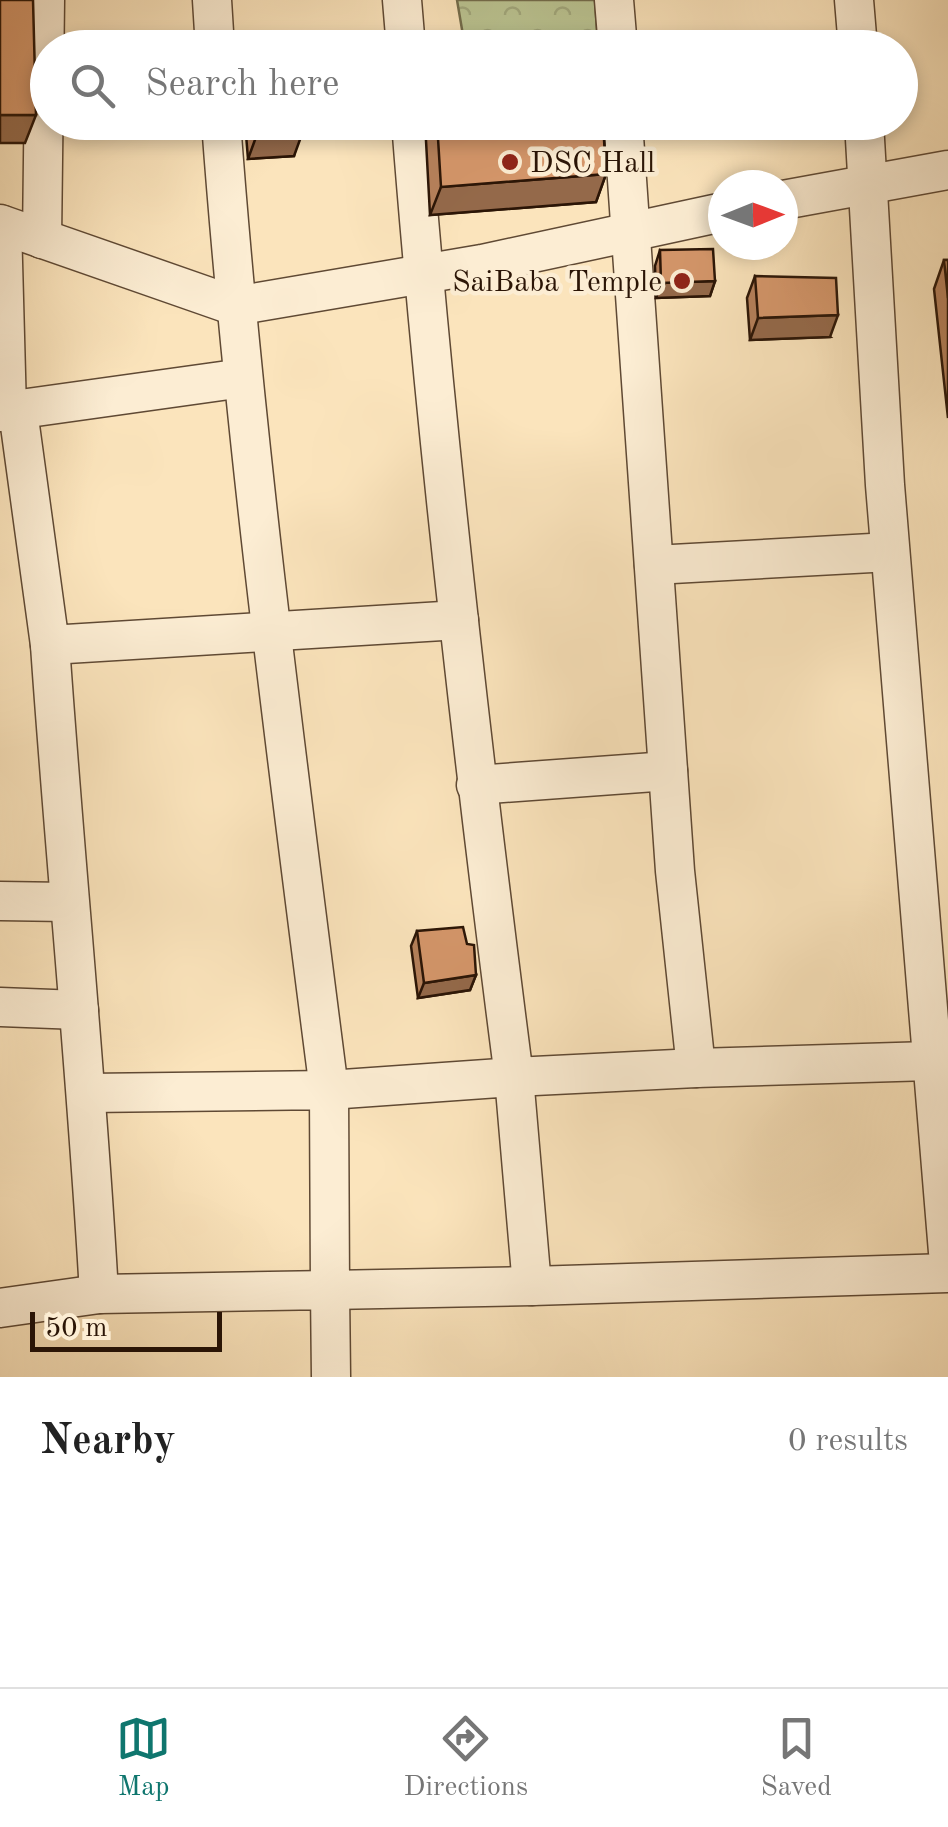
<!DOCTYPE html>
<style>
:root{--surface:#fff;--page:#f6f6f6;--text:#222;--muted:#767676;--line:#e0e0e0;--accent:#0f766e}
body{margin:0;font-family:"Old Standard TT",serif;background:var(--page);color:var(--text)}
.compass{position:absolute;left:708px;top:170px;width:90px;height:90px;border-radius:50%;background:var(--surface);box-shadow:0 5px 15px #0003;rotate:89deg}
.scale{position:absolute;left:30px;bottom:25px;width:192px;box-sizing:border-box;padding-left:10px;border:5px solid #2b1506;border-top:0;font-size:28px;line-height:35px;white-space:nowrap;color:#2b1506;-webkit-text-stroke:8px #fcedd3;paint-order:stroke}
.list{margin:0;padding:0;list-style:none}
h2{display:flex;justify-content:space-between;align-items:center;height:130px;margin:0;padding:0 40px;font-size:42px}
h2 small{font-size:32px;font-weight:400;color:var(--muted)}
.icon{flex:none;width:55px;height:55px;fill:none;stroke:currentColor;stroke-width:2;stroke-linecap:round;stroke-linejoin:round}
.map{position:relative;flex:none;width:948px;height:1377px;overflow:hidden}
.search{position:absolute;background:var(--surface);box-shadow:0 5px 15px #0003;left:30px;right:30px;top:30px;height:110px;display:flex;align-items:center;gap:25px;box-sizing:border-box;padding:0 35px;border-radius:55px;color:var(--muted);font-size:38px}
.sheet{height:310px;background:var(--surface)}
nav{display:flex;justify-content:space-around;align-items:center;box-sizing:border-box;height:140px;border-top:2px solid var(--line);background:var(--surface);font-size:28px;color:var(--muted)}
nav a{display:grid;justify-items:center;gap:5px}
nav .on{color:var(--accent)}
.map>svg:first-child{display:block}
.park{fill:url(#park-crowns);stroke:#736d4c;stroke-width:2.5}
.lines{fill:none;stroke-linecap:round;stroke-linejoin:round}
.minor-casing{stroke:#5f4934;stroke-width:41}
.minor{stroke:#fcedd3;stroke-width:38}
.wall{fill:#b6815b;stroke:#2b1506;stroke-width:2.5}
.shaded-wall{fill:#94694a;stroke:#2b1506;stroke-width:2.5}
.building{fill:#d4966a;stroke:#2b1506;stroke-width:2.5}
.poi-dot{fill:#8f2418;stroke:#fcedd3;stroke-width:4}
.labels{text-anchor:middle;stroke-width:9;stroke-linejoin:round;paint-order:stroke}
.poi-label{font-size:30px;fill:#2b1506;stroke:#fcedd3;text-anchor:start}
</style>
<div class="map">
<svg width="948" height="1377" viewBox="0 0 948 1377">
<defs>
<pattern id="park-crowns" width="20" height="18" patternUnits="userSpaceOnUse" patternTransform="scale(2.5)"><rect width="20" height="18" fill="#bbc593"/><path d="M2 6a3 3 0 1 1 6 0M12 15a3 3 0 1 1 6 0" fill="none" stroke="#a1a87d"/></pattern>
</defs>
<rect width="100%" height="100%" fill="#fbe4bc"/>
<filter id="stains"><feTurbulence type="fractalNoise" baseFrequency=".002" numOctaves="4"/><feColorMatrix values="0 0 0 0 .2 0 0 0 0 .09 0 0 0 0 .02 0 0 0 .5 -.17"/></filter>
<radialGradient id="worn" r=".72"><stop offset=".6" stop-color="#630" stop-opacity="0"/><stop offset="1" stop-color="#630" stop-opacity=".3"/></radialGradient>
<!-- park -->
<path class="park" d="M457,0h138l3,47h-133z"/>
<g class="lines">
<!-- minor casing -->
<g class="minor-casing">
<g id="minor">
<path d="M212,0l3,48"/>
<path d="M402,0l4,48"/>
<path d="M614,0l4,48"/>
<path d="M854,0l4,48"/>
<path d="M221,122c24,324 67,646 108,968l185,-13 18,209 416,-13"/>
<path d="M411,122c25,320 62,638 103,955l182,-9"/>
<path d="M623,122l52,749 21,197 234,-7"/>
<path d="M864,122l21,363 63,767"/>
<path d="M783,200l165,-30"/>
<path d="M0,224l235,82 247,-42 241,-52"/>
<path d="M2,225l5,186"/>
<path d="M42,239l3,-239"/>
<path d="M18,411l32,234 409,-25"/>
<path d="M0,412l243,-34"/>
<path d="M654,565l236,-13"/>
<path d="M50,645c15,217 37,432 49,649"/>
<path d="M476,785l192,-14"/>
<path d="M0,901l67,1"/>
<path d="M0,1007l79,3"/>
<path d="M88,1093l241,-3 1,200 202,-4"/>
<path d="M0,1308l99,-14 231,-4 1,87"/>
</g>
</g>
<!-- minor -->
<use href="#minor" class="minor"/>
</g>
<!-- wall -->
<g class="wall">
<path d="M245,122h57l-8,34 -46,3z"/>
<path d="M425,122h178l3,52 -10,28 -166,13z"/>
<path d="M660,250l55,31 -5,15 -54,2 -1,-32z"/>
<path d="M944,260h4v158l-14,-129z"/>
<path d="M755,276l75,61 -80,3 -3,-42z"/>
<path d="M417,931l50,13 9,31 -6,15 -52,8 -7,-52z"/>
</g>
<!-- shaded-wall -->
<g class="shaded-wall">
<path d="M0,115h36l-11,28h-25z"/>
<path d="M302,134l-8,22 -46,3 8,-22z"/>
<path d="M606,174l-10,28 -166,13 11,-28z"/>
<path d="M715,281l-5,15 -54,2 5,-15z"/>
<path d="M838,315l-8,22 -80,3 8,-22z"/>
<path d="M476,975l-6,15 -52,8 6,-15z"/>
</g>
<!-- building -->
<g class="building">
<path d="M0,0h33l3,115h-36z"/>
<path d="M598,40v8h-104z"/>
<path d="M255,122h47v12l-46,3z"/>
<path d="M437,122h166l3,52 -165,13z"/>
<path d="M713,249l2,32 -54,2 -1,-33z"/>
<path d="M944,260h4v38z"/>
<path d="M755,276l81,2 2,37 -80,3z"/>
<path d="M463,927l4,17 7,1 2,30 -52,8 -7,-52z"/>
</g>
<!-- markers -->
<g class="poi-dot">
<circle cx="510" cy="162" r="10"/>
<circle cx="682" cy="281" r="10"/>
</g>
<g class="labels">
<!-- poi labels -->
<g class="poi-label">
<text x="530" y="172">DSC Hall</text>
<text x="662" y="291" text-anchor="end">SaiBaba Temple</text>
</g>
</g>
<rect width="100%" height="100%" filter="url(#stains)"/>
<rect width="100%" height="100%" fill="url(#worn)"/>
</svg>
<svg class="compass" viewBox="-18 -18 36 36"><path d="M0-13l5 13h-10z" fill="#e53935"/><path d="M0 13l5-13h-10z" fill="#767676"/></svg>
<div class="scale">50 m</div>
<div class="search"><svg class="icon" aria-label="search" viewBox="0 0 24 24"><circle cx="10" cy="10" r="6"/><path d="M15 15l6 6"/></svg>Search here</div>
</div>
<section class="sheet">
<h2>Nearby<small>0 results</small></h2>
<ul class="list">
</ul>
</section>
<nav>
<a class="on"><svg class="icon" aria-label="map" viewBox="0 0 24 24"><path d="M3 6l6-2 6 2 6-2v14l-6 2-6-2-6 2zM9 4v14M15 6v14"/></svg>Map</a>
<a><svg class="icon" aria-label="directions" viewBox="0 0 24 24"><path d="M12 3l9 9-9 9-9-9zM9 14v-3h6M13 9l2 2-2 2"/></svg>Directions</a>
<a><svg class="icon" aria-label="saved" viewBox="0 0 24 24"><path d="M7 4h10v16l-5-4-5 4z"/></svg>Saved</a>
</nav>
